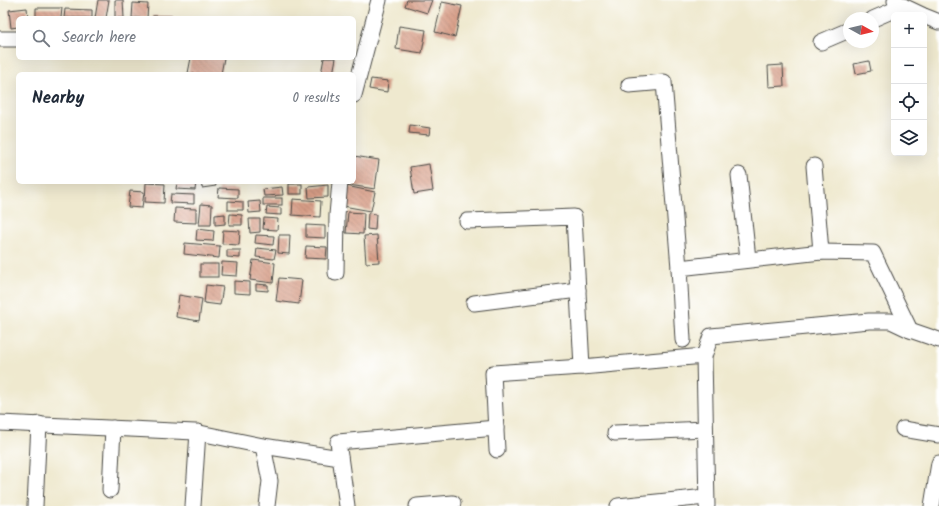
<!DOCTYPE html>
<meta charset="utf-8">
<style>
:root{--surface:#fff;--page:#f2f2f3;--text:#1f2937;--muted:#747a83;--line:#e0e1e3}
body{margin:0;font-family:Kalam,sans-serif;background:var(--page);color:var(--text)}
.controls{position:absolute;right:12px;top:12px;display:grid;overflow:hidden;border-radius:6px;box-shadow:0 4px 16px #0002}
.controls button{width:36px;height:36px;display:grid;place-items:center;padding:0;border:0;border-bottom:1px solid var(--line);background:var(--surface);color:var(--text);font:20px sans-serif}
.compass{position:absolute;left:843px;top:12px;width:36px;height:36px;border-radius:50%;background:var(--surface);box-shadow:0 4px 16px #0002;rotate:98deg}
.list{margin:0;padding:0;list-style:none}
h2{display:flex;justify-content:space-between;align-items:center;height:52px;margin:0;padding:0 16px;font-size:17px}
h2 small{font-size:13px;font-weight:400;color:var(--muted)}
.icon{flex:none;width:22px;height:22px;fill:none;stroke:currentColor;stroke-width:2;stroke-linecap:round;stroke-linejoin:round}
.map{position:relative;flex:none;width:939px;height:506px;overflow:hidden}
.search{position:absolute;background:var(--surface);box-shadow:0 4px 16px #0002;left:16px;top:16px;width:340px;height:44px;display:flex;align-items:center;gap:10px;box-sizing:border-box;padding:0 14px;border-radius:6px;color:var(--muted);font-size:15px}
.panel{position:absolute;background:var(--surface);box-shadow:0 4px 16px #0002;left:16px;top:72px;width:340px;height:112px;border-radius:6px}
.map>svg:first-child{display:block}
.building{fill:url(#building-back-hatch)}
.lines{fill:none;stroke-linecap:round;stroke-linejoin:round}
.street-casing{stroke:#484844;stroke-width:17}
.street{stroke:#fff;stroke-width:15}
</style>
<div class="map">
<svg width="939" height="506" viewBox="0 0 939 506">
<defs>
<pattern id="building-back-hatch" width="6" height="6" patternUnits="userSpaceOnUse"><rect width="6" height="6" fill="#d89e87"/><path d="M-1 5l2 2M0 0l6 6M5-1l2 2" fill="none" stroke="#af816f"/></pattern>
</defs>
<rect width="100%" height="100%" fill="#fff"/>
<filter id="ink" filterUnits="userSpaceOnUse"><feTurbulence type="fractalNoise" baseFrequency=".025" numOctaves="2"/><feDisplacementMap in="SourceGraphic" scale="8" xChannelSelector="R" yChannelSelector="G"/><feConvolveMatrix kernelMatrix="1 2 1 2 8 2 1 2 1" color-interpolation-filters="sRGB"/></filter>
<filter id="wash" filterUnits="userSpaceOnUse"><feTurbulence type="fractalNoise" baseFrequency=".012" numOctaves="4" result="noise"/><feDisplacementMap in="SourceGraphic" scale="16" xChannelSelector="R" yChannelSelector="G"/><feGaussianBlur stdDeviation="0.9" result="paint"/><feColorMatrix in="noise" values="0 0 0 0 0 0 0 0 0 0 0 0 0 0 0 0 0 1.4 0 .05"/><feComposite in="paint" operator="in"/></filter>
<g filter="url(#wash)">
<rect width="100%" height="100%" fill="#efe9cf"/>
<g id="blocks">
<!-- building -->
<g class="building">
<path d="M98,0h11l-3,18h-11z"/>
<path d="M115,0h8l1,18h-9z"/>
<path d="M407,0h25l-5,13 -22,-7z"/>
<path d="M442,2l20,4 -7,31 -20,-5z"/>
<path d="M133,3l15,1 -1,14h-15z"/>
<path d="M27,8l1,10h-10v9l-7,1 -2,-18z"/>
<path d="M36,8h26l-1,10h-25z"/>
<path d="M65,9l27,1v8h-28z"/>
<rect x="153" y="16" width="19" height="2"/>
<path d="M399,26l27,4 -4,23 -26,-4z"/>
<path d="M191,58h33l-3,16h-23l-10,-1z"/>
<path d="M324,58h12l-3,16h-12z"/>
<path d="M869,61l2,10 -15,3 -2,-10z"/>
<path d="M783,65l1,21 -15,1 -1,-21z"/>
<path d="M371,79l17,2 -1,11 -18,-3z"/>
<path d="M410,125l20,3 -1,7 -20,-2z"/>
<path d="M354,156l25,4 -4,29 -26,-4 1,-3h4z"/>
<path d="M429,164l4,27 -19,3 -4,-27z"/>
<path d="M177,182h19l-1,8 -19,-1z"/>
<path d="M201,182h14l1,4 -14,2z"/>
<path d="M146,183l19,1 -1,19 -19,-1z"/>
<rect x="289" y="184" width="13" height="10"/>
<path d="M328,185v12l-19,1 -1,-11z"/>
<path d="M346,186l29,6 -4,19 -28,-5z"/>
<path d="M282,187l1,8 -19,1 -1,-7z"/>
<path d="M219,188l19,1v9l-20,-1z"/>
<path d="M130,191l14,1 -2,16 -14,-1z"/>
<path d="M171,194l23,1v9l-24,-1z"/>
<rect x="263" y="198" width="19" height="7"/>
<path d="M293,199l28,2 -1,16 -28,-2z"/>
<path d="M228,201l15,1v8h-15z"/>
<path d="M260,201l1,11 -12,1 -1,-11z"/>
<path d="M201,204l11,1 -1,20h-12z"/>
<path d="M267,207l14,1v7l-15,-1z"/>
<path d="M175,208l21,1v14l-22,-1z"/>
<path d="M348,212l16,1 -1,21 -17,-1z"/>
<path d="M368,213l8,1 -1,16 -8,-1z"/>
<path d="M225,214v10l-10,1v-10z"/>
<path d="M230,214l12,1v10h-13z"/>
<path d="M264,218l14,1 -1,11 -14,-1z"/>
<path d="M249,219h11v13l-10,1z"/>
<path d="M306,225l19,1v12l-19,-1z"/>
<path d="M197,229l17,2 -1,10 -17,-1z"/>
<path d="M223,230l17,1 -1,14 -17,-1z"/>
<path d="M256,235l18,1 -1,9 -18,-2z"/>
<path d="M279,235h11l-1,19 -11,-1z"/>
<path d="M377,235l2,27 -13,1 -2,-27z"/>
<path d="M185,243l35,3 -1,12 -35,-4z"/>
<path d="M306,246l21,1 -1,12 -21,-1z"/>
<path d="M257,248l19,2 -2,9 -18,-2z"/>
<path d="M227,250h13v8l-13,-1z"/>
<path d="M253,260l22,3 -2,20 -23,-3z"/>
<path d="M222,262l16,1 -1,13 -16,-1z"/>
<rect x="200" y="264" width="18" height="13"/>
<path d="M279,278l23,2 -3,24 -23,-3z"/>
<path d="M234,281l16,1v12l-16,-1z"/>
<path d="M256,284l12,1v6l-12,-1z"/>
<path d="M206,285l17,2 -3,18 -16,-2z"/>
<path d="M179,295l23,4 -3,22 -23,-4z"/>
</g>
</g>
</g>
<g filter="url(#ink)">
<use href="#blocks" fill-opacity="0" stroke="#484844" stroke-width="1"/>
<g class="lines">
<!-- street casing -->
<g class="street-casing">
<g id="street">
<path d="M895,1l8,5 19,9"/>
<path d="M924,16l15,6"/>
<path d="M873,19l30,-13"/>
<path d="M0,39h18"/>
<path d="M821,42l28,-12"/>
<path d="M629,85l35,-3 15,186 4,72"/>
<path d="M354,95l25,-95"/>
<path d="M814,166l7,86"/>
<path d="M739,175l9,84"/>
<path d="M467,221l107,-4 8,150"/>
<path d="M679,268l142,-16 52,1 37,77"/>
<path d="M336,273l1,-58 3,-33"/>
<path d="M474,303l104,-13"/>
<path d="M0,423l195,9 68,14"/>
<path d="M903,429l36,6"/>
<path d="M615,433l90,-4"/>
<path d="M497,450l-4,-77 89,-6 122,-11"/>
<path d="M110,490l3,-62"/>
<path d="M35,506l4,-82"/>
<path d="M193,506l5,-74"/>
<path d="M267,506l3,-25 -7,-35 77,12"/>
<path d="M347,506l-9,-64 158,-14"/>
<path d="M417,506l36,-3"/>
<path d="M618,506l88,-9"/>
<path d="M707,506l-3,-150 7,-20 158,-15h22l19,9 29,10"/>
<path d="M932,506l7,-43"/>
</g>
</g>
<!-- street -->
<use href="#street" class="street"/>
</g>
</g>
</svg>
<div class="controls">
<button>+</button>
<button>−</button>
<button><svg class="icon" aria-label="locate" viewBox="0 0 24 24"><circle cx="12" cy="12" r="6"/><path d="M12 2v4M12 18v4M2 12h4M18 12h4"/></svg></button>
<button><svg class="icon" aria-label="layers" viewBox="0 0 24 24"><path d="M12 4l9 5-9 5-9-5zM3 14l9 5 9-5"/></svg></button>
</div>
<svg class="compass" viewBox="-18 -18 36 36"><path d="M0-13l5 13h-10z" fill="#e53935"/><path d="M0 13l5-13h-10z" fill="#747a83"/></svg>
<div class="search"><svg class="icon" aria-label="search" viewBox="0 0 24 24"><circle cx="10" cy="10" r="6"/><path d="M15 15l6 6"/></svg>Search here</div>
<section class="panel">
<h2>Nearby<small>0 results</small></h2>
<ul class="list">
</ul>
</section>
</div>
